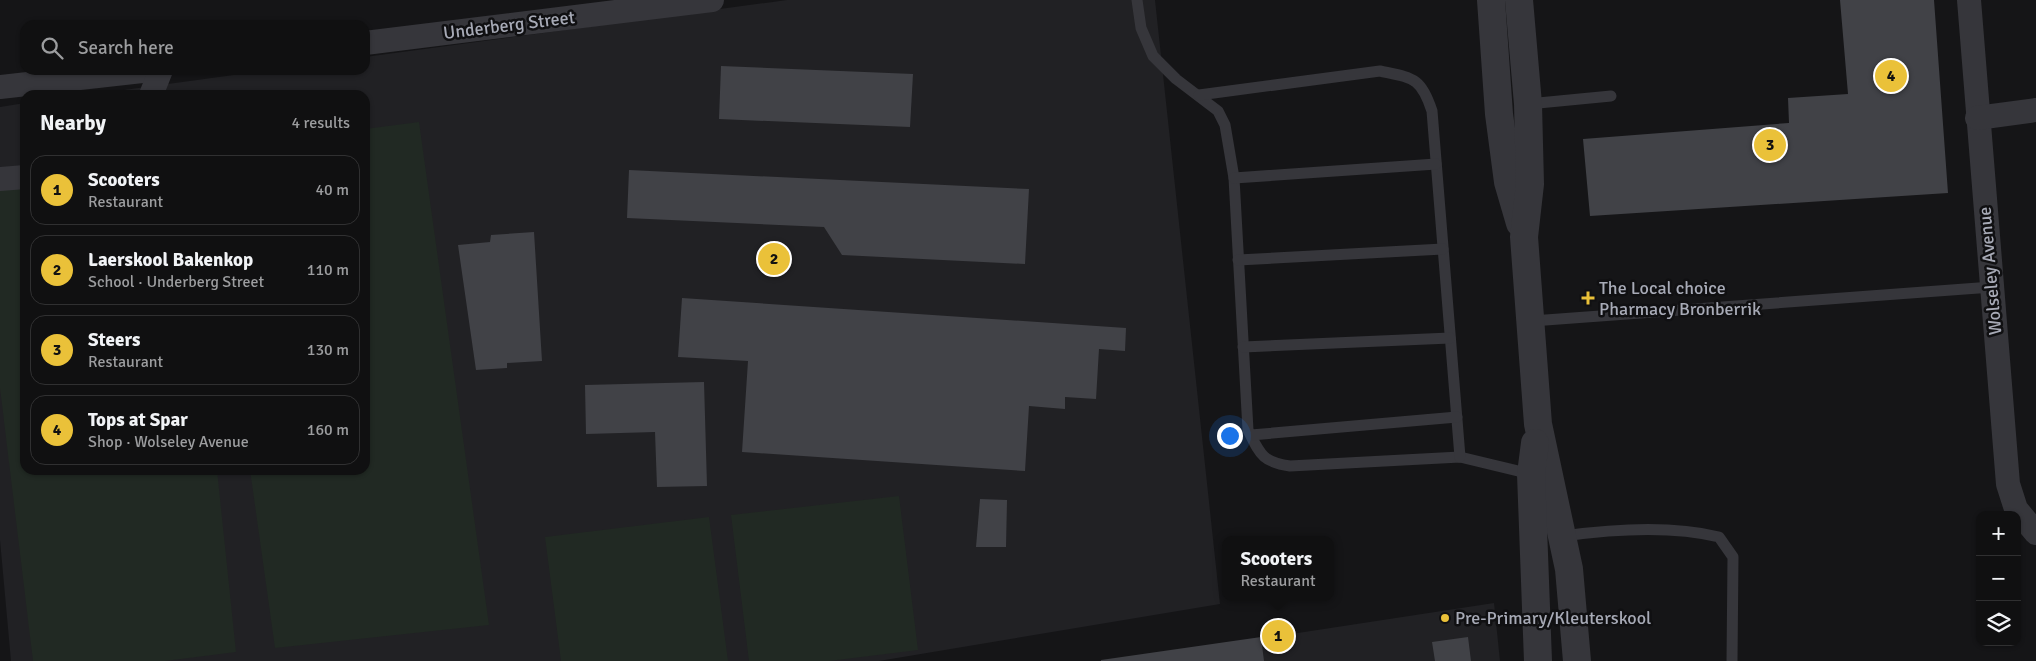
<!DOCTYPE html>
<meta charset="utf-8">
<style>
:root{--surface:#101011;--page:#19191a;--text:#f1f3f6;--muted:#9c9d9f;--line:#303031;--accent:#eac139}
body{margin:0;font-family:Signika,sans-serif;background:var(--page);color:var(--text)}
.controls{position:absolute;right:15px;bottom:15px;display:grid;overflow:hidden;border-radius:10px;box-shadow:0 1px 4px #0004}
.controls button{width:45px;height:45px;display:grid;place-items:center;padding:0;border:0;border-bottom:1px solid var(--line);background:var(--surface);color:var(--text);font:25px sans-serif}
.you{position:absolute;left:1229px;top:435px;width:18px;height:18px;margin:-12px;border:4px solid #fff;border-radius:50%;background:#1a73e8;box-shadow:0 0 0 8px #1a73e833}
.badge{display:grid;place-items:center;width:32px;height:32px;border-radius:50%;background:var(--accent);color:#111;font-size:16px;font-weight:700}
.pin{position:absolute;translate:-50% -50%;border:2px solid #fff;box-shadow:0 1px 5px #0006}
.popup{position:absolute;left:1222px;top:536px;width:112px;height:65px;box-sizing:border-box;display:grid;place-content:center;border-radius:10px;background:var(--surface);filter:drop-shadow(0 1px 4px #0005);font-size:16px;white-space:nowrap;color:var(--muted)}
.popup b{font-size:19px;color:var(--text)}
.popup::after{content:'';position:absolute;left:50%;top:100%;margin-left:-10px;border:10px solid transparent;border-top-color:var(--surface)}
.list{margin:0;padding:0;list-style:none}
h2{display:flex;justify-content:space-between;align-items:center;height:65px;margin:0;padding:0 20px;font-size:21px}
h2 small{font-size:16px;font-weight:400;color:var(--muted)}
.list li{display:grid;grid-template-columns:32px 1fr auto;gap:15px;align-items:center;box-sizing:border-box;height:70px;margin:0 10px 10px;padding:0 10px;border:1px solid var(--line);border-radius:15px}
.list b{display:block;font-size:19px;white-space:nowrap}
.list p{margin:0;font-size:16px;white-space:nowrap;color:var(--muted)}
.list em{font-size:16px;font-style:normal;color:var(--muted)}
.icon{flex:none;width:28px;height:28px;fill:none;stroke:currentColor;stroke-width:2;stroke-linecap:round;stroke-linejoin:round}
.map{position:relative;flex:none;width:2036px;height:661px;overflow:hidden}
.search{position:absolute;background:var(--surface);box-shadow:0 1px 4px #0004;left:20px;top:20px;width:350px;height:55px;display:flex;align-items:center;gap:12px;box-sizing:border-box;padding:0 18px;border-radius:15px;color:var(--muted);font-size:19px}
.panel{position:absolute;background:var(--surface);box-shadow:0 1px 4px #0004;left:20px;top:90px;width:350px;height:385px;border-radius:15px}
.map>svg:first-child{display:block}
.built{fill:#212124}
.green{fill:#212923}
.building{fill:#414247}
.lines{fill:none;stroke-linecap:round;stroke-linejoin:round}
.service{stroke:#36363b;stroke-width:11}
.minor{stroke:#36363b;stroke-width:24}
.tertiary{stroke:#36363b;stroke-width:28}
.poi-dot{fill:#eac139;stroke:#101012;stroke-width:2}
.labels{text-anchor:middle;stroke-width:5;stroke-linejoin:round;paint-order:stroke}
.street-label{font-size:18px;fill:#a7aab6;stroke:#101012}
.poi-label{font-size:18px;fill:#a7aab6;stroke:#101012;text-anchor:start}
</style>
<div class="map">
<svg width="2036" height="661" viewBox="0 0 2036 661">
<rect width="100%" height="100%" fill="#151517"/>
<!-- built -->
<g class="built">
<path d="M787,0h368l65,604 -341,57h-868l-11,-121v-433l25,-4v367h340v-375h-278l184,-25h94v-13z"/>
<path d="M1494,603l6,58h-386z"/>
</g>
<!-- green -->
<g class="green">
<path d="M419,122l70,503 -214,23 -25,-178h115v-341z"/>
<path d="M25,166v304h192l19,182 -71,9h-132l-33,-273v-219z"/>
<path d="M899,496l19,154 -89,11h-80l-18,-146z"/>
<path d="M709,517l19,144h-167l-16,-124z"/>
</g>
<!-- building -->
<g class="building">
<path d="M1840,0h94l14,193 -358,23 -7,-77 206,-16 -1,-25 60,-4z"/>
<path d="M721,66l192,8 -3,53 -191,-8z"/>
<path d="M629,170l400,19 -4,75 -183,-9 -18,-28 -197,-9z"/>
<path d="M534,232l8,129 -35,2v5l-31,2 -18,-125 32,-3 1,-7z"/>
<path d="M682,298l444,30 -1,23 -26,-2 -3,50 -31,-2v12l-36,-3 -4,65 -283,-19 6,-91 -70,-4z"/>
<path d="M704,382l3,104 -50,1 -2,-55 -69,2 -1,-49z"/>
<path d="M980,499l27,1 -1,47h-30z"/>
<path d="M1261,637l3,24h-163v-1z"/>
<path d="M1468,637l3,24h-36l-3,-19z"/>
</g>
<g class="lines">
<!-- service -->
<g class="service">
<path d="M1137,0l4,28 12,28 23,23 42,32 7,14 9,53 14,252c12,24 14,32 42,36l170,-9 71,17"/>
<path d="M1199,95l181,-24c33,7 41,6 52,40l28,346"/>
<path d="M1528,104l83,-8"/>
<path d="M1234,178l202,-14"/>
<path d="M1238,260l205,-11"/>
<path d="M1532,321l460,-34"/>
<path d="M1243,347l207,-9"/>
<path d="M1251,435l206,-18"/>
<path d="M1564,536c50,-7 106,-11 155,1l14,20 -1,104"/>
</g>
<!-- minor -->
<g class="minor">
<path d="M1969,0l39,484 8,25 20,24"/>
<path d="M365,43l347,-43"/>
<path d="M0,87l151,-17"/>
<path d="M151,95l10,-25"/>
<path d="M1977,118l59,-8"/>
<path d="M0,179l25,-2"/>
</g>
<!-- tertiary -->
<g class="tertiary">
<path d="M1491,0l8,114 9,68 12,41"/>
<path d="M1519,0l9,104 2,80 -6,53 14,187 31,145 8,92"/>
<path d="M1535,443l-4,31 7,187"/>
</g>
</g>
<!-- markers -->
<g class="poi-dot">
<path d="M1585.5 290.5h5v5h5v5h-5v5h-5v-5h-5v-5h5z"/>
<circle cx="1445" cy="618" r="5"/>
</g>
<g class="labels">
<!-- street labels -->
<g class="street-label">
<text transform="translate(509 25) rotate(-7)" y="6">Underberg Street</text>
<text transform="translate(1990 271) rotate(-95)" y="6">Wolseley Avenue</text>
</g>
<!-- poi labels -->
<g class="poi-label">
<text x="1599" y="294">The Local choice<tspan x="1599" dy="21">Pharmacy Bronberrik</tspan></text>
<text x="1455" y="624">Pre-Primary/Kleuterskool</text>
</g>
</g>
</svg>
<div class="controls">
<button>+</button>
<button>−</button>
<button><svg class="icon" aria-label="layers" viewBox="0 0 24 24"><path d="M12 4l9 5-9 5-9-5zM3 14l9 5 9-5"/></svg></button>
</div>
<div class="you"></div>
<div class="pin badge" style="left:1278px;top:636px">1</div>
<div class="popup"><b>Scooters</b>Restaurant</div>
<div class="pin badge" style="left:774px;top:259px">2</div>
<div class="pin badge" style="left:1770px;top:145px">3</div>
<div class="pin badge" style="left:1891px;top:76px">4</div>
<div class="search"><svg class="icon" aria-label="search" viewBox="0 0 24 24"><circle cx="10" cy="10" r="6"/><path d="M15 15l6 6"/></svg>Search here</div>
<section class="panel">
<h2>Nearby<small>4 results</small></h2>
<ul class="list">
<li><span class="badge">1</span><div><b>Scooters</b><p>Restaurant</p></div><em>40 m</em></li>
<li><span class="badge">2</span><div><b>Laerskool Bakenkop</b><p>School · Underberg Street</p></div><em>110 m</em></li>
<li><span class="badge">3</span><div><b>Steers</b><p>Restaurant</p></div><em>130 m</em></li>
<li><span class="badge">4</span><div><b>Tops at Spar</b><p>Shop · Wolseley Avenue</p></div><em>160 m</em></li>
</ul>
</section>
</div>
